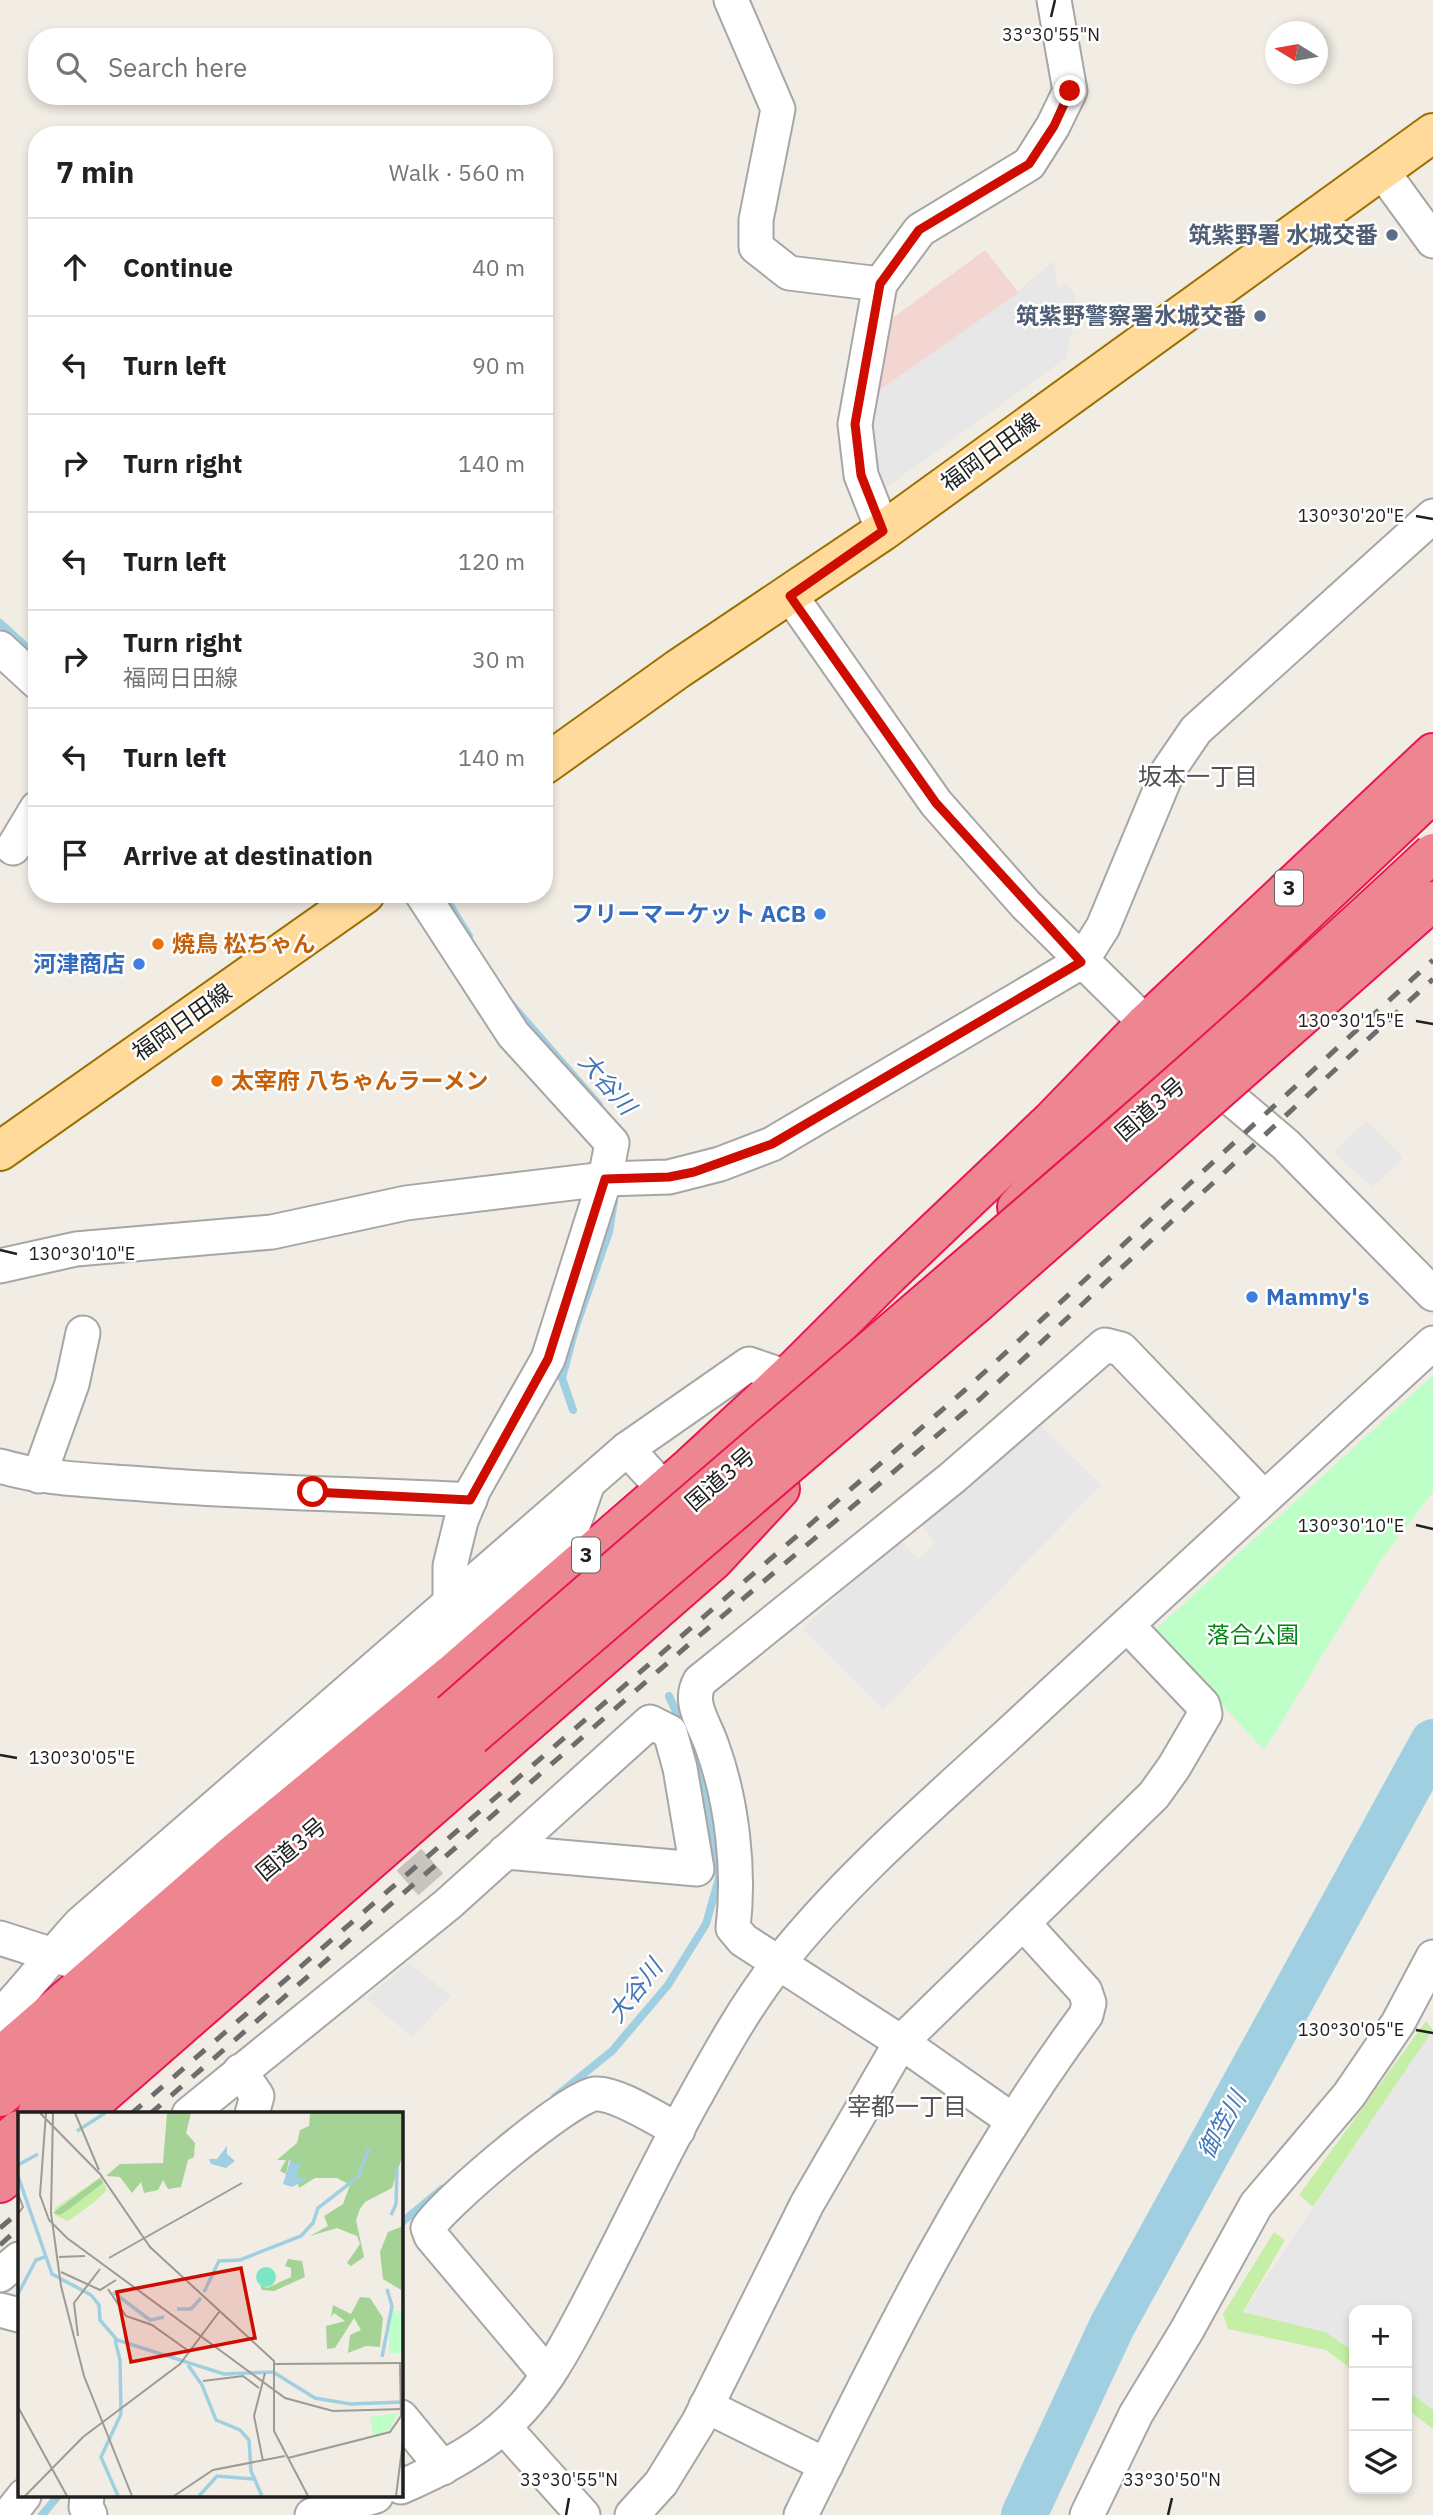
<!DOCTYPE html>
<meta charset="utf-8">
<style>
:root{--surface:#fff;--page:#f2f2f2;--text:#202124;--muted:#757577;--line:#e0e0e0}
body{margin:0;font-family:"IBM Plex Sans","Noto Sans JP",sans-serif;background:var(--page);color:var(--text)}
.controls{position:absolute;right:21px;bottom:21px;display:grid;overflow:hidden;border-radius:14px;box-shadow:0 4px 10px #0003}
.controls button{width:63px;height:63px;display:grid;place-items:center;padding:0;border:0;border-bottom:2px solid var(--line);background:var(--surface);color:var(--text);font:35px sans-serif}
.compass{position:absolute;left:1265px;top:21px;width:63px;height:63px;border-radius:50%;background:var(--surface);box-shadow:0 4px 10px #0003;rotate:281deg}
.stop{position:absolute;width:21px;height:21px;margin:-16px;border:5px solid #ce0d00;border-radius:50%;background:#fff}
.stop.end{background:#ce0d00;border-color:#fff;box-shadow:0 2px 7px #0008}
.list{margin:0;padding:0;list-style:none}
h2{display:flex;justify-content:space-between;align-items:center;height:91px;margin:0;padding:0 28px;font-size:30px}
h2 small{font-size:23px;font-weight:400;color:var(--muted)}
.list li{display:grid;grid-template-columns:46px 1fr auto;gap:21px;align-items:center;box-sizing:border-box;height:98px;padding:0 28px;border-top:2px solid var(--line)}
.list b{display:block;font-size:26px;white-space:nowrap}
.list p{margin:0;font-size:23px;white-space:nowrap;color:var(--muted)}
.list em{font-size:23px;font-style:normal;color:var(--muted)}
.icon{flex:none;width:38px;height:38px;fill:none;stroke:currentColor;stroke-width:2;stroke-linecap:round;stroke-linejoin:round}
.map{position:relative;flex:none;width:1433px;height:2515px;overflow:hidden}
.search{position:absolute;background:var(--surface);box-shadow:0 4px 10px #0003;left:28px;top:28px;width:525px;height:77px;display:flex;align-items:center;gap:18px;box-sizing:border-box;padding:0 24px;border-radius:28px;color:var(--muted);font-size:26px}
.panel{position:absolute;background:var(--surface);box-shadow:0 4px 10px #0003;left:28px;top:126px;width:525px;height:777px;border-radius:28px}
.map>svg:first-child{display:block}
.commercial{fill:#f3d5d2}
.grass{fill:#c5efa6}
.park{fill:#befec7}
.parking{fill:#e7e7e7}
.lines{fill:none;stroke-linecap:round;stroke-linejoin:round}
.stream{stroke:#a1cfe2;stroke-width:8}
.river{stroke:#a1cfe2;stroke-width:46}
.minor-tunnel{stroke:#c7c4bd;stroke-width:33;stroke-dasharray:33 17;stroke-linecap:butt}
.minor-casing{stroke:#a6a6a6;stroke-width:37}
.major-casing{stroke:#9a7100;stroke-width:42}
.highway-casing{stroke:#ea1651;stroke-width:42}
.minor{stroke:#fff;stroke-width:33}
.major{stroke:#ffda9b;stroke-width:38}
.highway{stroke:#ee8692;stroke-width:38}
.rail{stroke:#6d6d6d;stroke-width:5;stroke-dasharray:14 14;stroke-linecap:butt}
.highway-bridge-casing{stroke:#ea1651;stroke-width:42;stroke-linecap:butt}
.highway-bridge{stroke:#ee8692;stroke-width:38}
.route{stroke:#ce0d00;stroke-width:9}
.ticks{fill:none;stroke:#1f1f1f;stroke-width:2.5}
.service-dot{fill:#5c6f8a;stroke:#fff;stroke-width:2.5}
.shop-dot{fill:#3f7fe0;stroke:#fff;stroke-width:2.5}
.food-dot{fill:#e8710a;stroke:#fff;stroke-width:2.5}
.labels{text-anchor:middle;stroke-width:5;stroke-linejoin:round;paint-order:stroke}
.shield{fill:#fff;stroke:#626262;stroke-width:2}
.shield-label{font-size:21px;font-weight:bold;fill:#1f1f1f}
.service-label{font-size:23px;font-weight:bold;fill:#4e5e75;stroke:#fff;text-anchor:end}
.street-label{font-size:23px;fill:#1f1f1f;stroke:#fff}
.shop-label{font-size:23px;font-weight:bold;fill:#366cbe;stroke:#fff;text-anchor:end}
.food-label{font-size:23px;font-weight:bold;fill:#c56008;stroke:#fff;text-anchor:start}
.park-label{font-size:23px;fill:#028716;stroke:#fff}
.neighbourhood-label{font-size:24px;fill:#525252;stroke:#fff}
.water-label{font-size:24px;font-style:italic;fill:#4376b7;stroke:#fff}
.inset-river{fill:none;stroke:#a1cfe2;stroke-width:3.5}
.inset-road{fill:none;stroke:#9d9b95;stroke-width:2}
.view{fill:#ce0d00;fill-opacity:0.15;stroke:#ce0d00;stroke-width:3.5}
.inset-edge{fill:none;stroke:#1f1f1f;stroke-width:3.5}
.ticks-label{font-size:18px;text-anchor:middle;fill:#1f1f1f;stroke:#fff;stroke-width:5;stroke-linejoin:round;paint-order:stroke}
</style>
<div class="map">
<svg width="1433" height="2515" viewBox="0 0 1433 2515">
<rect width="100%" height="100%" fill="#f1ede4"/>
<!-- commercial -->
<path class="commercial" d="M985,250l33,42 36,-31 3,29 9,-6 8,10 2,14 -10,50 -201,69 18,-102z"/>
<!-- grass -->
<g class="grass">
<path d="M1426,2021l7,9 -120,177 -14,-12z"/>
<path d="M1274,2232l11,8 -42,72 83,20 28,20v19l-28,-21 -98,-21 -5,-15z"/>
<path d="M1407,2390l26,20v19l-26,-20z"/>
</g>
<!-- park -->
<path class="park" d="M1433,1375v117l-52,68 -117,190 -110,-119z"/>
<!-- parking -->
<g class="parking">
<path d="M1054,261l3,29 9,-6 8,10 2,14 -10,50 -189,136 -9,-96 150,-105z"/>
<path d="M1367,1121l36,37 -30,29 -40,-35z"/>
<path d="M1035,1420l66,65 -218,225 -81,-81 97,-90 19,20 17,-17 -17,-22z"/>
<path d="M409,1963l42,33 -39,41 -46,-39z"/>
<path d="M1433,2030v380l-26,-20v-80h-53v42l-28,-20 -83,-20z"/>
</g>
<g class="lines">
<!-- stream -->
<g class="stream">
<path d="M0,623l37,34"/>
<path d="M443,894l26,42"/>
<path d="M511,1004l88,101"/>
<path d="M573,1410l-11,-32 13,-49 34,-97 5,-31"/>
<path d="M669,1696l13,29"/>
<path d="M555,2097l57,-46 56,-66 38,-61 13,-46 -21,-113 -9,-22"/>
<path d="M401,2223l41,-34"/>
<path d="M42,2515l16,-19"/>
</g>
<!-- river -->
<path class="river" d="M1024,2515l88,-189 321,-584"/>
<!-- minor-tunnel -->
<path class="minor-tunnel" d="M376,1822l72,82"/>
<!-- minor casing -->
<g class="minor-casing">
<g id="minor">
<path d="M731,0l47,109 -22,111v27l33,26 91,11"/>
<path d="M1382,171l51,70"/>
<path d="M883,531l-22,-56 -6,-51 25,-140 40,-54 109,-66 24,-38 17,-35 -16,-91"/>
<path d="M790,595l146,208 90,102 139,137"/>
<path d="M0,648l37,34"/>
<path d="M13,848l24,-40"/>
<path d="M422,894l91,140 99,109 -7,36 -57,180 -74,130 -13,32 -11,45v37"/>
<path d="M1201,1073l85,72 147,149"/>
<path d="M0,1266l76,-17 196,-17 134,-29 199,-24 64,-2 51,-13 52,-20 309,-182 22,-35 65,-156 28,-41 237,-214"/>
<path d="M627,1449l37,40"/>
<path d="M0,1466c46,14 96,14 143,18 109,9 218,10 327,16"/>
<path d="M39,1476l33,-92 11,-51"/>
<path d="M0,1938l72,23 20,-12 479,-417 16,-46"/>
<path d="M0,2016c29,-29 52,-62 80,-92l547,-475 122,-85 38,13"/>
<path d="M240,2071l17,25 -5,18"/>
<path d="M189,2114l259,-210 202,-182 20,10 10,36 17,101 -192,-17"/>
<path d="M1012,2120l-111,-78 -158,-102 -10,-12c7,-58 -1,-127 -21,-182 -7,-22 -25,-43 -12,-65l252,-203 153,-133 16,4 143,149"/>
<path d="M0,2275l19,-16"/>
<path d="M0,2310l19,5"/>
<path d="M548,2375l-117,-139 -3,-8c14,-24 142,-132 167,-134 21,-2 63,26 83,36"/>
<path d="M706,2406l120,59"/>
<path d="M401,2417l42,51"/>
<path d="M504,2427l79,88"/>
<path d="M401,2487c36,-16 71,-33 101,-59 42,-36 67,-87 92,-135 34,-65 65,-132 101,-196 25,-45 51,-92 83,-133 76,-96 174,-176 262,-259 130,-121 261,-242 393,-362"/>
<path d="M87,2496l-1,11 4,8"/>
<path d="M9,2515l15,-19"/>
<path d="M312,2515l64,-19"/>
<path d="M632,2515l29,-32 37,-60 109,-219 94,-162 253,-247 20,-28 31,-53 -2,-9 -76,-80"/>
<path d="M801,2515c85,-173 170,-345 285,-500l3,-12 -4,-12 -62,-68"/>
<path d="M1087,2515l49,-101 51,-84 69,-125 93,-110 49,-72 35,-66"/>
</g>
</g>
<!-- major casing -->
<g class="major-casing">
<g id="major">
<path d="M544,765l134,-96 205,-138 550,-398"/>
<path d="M0,1151l365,-257"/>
</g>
</g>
<!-- highway casing -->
<g class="highway-casing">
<g id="highway">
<path d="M1017,1207l150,-163 266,-251"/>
<path d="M0,2057l229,-199 223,-184 239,-208 96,-89 101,-101 163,-155 94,-97 288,-271"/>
<path d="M0,2097l451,-384"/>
<path d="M37,2114l435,-378"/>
<path d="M80,2114l633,-553 67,-72"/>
<path d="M0,2146l19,-16"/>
<path d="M0,2183l19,-16"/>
</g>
</g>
<!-- minor -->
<use href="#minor" class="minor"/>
<!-- major -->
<use href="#major" class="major"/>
<!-- highway -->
<use href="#highway" class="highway"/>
<!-- rail -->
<g class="rail">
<path d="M131,2114l834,-724 468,-430"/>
<path d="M150,2114l537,-468 293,-247 453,-420"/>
<path d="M0,2228l19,-16"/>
<path d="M0,2245l19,-17"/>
</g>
<!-- highway-bridge casing -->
<g class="highway-bridge-casing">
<g id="highway-bridge">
<path d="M451,1713c326,-288 664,-563 982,-860"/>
<path d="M472,1736l505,-433 456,-402"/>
</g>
</g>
<!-- highway-bridge -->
<use href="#highway-bridge" class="highway-bridge"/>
</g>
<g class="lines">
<!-- route -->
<path class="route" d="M313,1492l157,8 78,-141 57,-180 64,-2 25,-5 78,-28 309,-182 -145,-159 -146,-207 93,-65 -22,-56 -6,-51 25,-140 39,-54 110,-66 25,-38 16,-35"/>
</g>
<!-- ticks -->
<path class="ticks" d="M1051,17l4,-17M1416,516l17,3M1416,1021l17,3M0,1250l17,4M1416,1525l17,4M0,1755l17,3M1416,2030l17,3M566,2515l3,-17M1168,2515l4,-17"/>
<!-- markers -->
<g class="service-dot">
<circle cx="1392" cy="235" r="7"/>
<circle cx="1260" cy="316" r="7"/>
</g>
<g class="shop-dot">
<circle cx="820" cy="914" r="7"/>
<circle cx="139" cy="964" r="7"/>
<circle cx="1252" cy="1297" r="7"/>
</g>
<g class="food-dot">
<circle cx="158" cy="944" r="7"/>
<circle cx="217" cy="1081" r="7"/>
</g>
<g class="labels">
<!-- shield labels -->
<g class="shield">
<rect x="1275" y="870.5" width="28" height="35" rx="5"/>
<rect x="572" y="1537.5" width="28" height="35" rx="5"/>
</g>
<g class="shield-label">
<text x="1289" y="895">3</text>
<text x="586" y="1562">3</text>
</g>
<!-- service labels -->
<g class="service-label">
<text x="1378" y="243">筑紫野署 水城交番</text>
<text x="1246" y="324">筑紫野警察署水城交番</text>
</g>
<!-- street labels -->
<g class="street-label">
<text transform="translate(990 452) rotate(-36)" y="8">福岡日田線</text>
<text transform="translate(182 1022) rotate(-35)" y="8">福岡日田線</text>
<text transform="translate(1150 1109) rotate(-41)" y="8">国道3号</text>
<text transform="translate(720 1479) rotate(-41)" y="8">国道3号</text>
<text transform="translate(291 1849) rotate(-40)" y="8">国道3号</text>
</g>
<!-- shop labels -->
<g class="shop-label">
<text x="806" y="922">フリーマーケット ACB</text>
<text x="125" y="972">河津商店</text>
<text x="1266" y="1305" text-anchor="start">Mammy's</text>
</g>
<!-- food labels -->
<g class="food-label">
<text x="172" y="952">焼鳥 松ちゃん</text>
<text x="231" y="1089">太宰府 八ちゃんラーメン</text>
</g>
<!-- park labels -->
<g class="park-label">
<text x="1253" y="1643">落合公園</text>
</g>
<!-- neighbourhood labels -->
<g class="neighbourhood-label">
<text x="1198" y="785">坂本一丁目</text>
<text x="907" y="2115">宰都一丁目</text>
</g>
<!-- water labels -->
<g class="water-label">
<text transform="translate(607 1084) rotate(49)" y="8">大谷川</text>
<text transform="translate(635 1991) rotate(-52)" y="8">大谷川</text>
<text transform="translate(1222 2125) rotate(-61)" y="8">御笠川</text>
</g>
</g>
<!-- overview -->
<g transform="translate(18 2112)">
<rect width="385" height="385" fill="#f1ede4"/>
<path d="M83,65l6,13 -14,13 -25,18 -13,-6v-7z" fill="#c5efa6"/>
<path d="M149,1h24l-5,20 9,10 -1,14 -6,3 -7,27 -13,2 -5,-9 -5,10 -14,3 -3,-11 -9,11 -12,-16 -14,-1 14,-12 43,-1zM292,1h93v41l-11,34 -27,14 -5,7 -4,11 8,37 -13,9 -4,-3 13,-19 -3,-8 -20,-8 -27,8 18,-10 -4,-10 19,-12 7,-19 -13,-7h-22l-16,10 -7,-25 -3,-3 -3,14 -6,-3 6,-11h-9l20,-17 3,-13 9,-4zM82,66l3,5 -34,26 -9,6 -7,-2zM385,114v47l-2,17 -18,-11 -3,-27 8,-20zM270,147l14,2 3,16 -31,14 -12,-1 -2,-5 7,3 24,-11v-9l-6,-2zM342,185l10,1 13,20 -3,29 -14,-1 -18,7 2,-18 11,-5 -7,-12 -19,30 -8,1 -1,-23 19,-5 -11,-8 -3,4 2,-12 18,9z" fill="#a4d395"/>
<path d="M371,199h14v42h-14zM380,301l-8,16 -16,7 -4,-19z" fill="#befec7"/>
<path d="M238 165a10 10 0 1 1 20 0a10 10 0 1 1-20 0Z" fill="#7ce6c4"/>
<path d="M209,34v8l8,7 -9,7 -15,-4 -2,-5h8zM273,46l3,6h7l-5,12 11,3 -15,8 -9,-3z" fill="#a1cfe2"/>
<path class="inset-river" d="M59,19l28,-18M0,53l20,-11M0,64l34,98 39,21 8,10 1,15 17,20 107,34 49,-2 42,26 35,6 53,-2M373,103l5,-11 1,-36M95,180l37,28 14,-3M186,180l15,-31 21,-1 61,-24 12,-13 5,-15 40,-31 11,-29M0,182l18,-34 9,-3M159,197h14l10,-11M97,228l5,20 1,54 -20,43 17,39M364,245l10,-51 -5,-17M170,253l14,20 14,35 24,10 9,10 2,31 11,25M181,384l18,-20 36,3"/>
<path class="inset-road" d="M22,1l60,61 50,73 124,114v70l34,65M28,1l-6,82 9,25 18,18 218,160 48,13 70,-2M35,1l-2,100 10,73 23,90 48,120M57,1l24,57M0,82l5,13 -5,7M41,145l26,-1M91,146l133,-75M43,160l39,18 16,-10M90,177l18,27 26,9 38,27M60,224l-4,-33 26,-34M257,252l128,-1M185,269l40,-5 16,12M0,295l49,89M270,346l102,-26 11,-16 -1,-52M245,349l-9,-45 11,-43M7,384l58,-59 97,-73 39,-52M156,384l39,-26 72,-14M378,384l7,-55"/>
<path class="view" d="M223,156l14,70 -124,24 -14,-70z"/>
<rect width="385" height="385" class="inset-edge"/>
</g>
<g class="ticks-label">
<text x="1051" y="41">33°30'55"N</text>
<text x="1351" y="522">130°30'20"E</text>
<text x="1351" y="1027">130°30'15"E</text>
<text x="82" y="1260">130°30'10"E</text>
<text x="1351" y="1532">130°30'10"E</text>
<text x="82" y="1764">130°30'05"E</text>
<text x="1351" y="2036">130°30'05"E</text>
<text x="569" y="2486">33°30'55"N</text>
<text x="1172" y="2486">33°30'50"N</text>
</g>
</svg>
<div class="controls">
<button>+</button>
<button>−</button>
<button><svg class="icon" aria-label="layers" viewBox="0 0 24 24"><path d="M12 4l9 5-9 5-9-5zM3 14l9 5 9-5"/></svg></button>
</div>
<svg class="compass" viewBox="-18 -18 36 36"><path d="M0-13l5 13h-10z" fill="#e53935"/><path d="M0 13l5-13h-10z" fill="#757577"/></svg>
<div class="stop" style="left:313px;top:1492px"></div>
<div class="stop end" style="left:1070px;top:91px"></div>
<div class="search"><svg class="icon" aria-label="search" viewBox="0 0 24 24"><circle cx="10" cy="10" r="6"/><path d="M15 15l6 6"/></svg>Search here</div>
<section class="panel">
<h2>7 min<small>Walk · 560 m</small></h2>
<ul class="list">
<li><svg class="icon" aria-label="ahead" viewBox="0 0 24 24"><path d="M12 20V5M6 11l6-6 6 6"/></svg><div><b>Continue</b></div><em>40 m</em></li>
<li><svg class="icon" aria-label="left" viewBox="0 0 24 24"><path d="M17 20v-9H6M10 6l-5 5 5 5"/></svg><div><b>Turn left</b></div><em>90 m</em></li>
<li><svg class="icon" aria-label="right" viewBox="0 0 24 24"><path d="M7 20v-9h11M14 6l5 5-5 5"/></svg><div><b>Turn right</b></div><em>140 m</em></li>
<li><svg class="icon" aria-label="left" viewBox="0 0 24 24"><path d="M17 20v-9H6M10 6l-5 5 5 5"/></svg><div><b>Turn left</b></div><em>120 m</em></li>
<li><svg class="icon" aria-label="right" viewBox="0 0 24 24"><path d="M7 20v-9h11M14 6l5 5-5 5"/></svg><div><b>Turn right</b><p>福岡日田線</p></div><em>30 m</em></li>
<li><svg class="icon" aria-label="left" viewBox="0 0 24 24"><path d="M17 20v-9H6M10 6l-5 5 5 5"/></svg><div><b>Turn left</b></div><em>140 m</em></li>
<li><svg class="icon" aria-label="arrive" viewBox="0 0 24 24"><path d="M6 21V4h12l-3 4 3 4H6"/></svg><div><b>Arrive at destination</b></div></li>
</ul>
</section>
</div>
